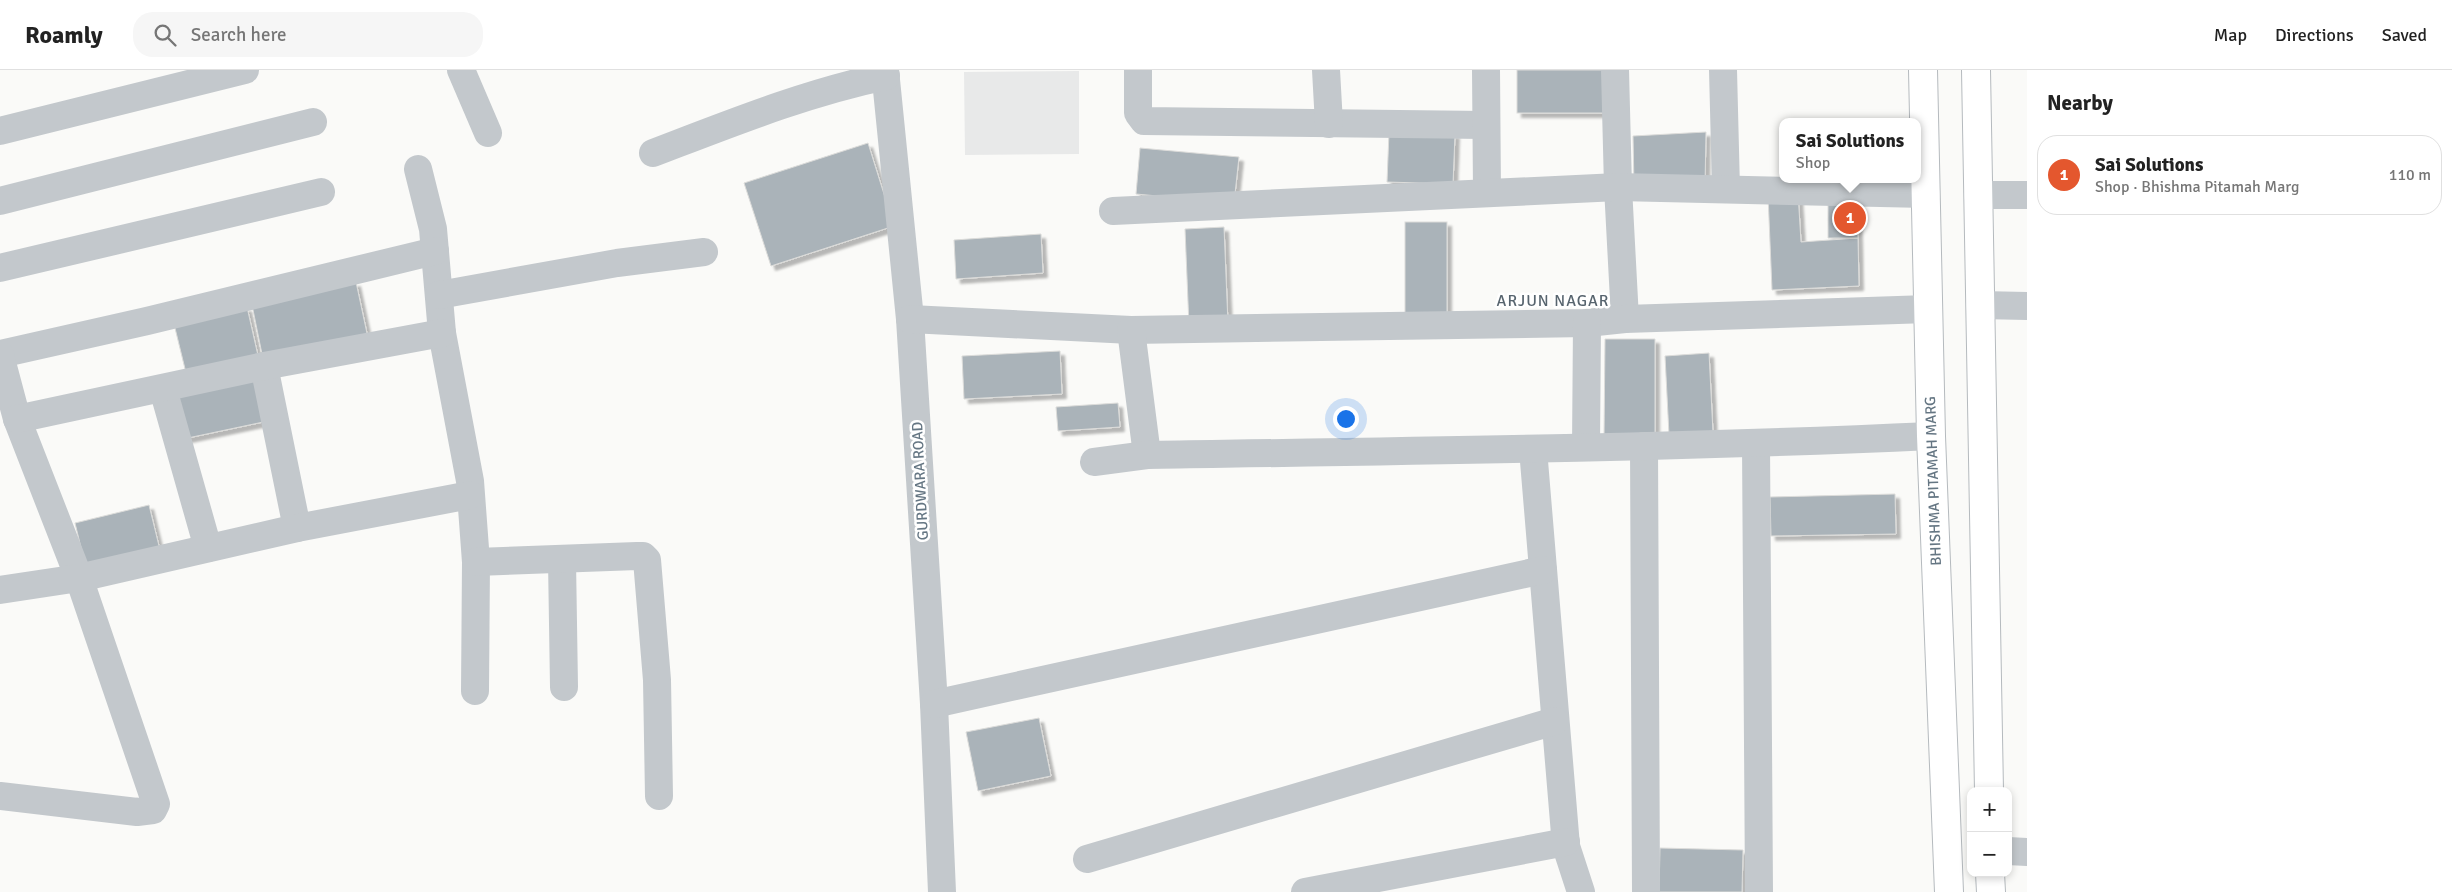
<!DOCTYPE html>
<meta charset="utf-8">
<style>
:root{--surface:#fff;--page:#f6f6f6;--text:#222;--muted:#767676;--line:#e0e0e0;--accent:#e4572e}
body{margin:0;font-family:Signika,sans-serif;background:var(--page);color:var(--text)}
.controls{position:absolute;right:15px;bottom:15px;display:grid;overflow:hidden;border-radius:10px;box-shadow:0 2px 8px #0003}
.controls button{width:45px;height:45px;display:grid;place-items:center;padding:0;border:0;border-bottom:1px solid var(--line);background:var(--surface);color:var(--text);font:25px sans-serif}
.you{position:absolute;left:1345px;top:348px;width:18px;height:18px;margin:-12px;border:4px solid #fff;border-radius:50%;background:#1a73e8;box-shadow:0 0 0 8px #1a73e833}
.badge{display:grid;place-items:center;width:32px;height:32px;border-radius:50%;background:var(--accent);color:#fff;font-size:16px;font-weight:700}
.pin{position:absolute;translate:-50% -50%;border:2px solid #fff;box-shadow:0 1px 5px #0006}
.popup{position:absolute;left:1779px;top:48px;width:142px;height:65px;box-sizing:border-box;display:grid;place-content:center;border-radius:10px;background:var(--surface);filter:drop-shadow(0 1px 4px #0005);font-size:16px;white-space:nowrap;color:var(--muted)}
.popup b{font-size:19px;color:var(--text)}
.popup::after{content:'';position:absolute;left:50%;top:100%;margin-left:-10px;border:10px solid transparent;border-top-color:var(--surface)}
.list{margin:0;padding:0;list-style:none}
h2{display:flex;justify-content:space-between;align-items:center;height:65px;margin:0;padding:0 20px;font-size:21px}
h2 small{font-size:16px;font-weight:400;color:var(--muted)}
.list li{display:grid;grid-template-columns:32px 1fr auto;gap:15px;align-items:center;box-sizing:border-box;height:80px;margin:0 10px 10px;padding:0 10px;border:1px solid var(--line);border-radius:20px}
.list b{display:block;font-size:19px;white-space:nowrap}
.list p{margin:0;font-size:16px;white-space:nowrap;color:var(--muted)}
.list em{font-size:16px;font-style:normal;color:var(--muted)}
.icon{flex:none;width:28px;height:28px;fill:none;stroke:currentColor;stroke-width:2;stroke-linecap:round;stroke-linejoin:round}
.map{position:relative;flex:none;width:2027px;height:822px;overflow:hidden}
header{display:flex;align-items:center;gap:30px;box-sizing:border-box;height:70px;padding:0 25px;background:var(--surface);border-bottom:1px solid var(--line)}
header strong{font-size:24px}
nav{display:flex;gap:28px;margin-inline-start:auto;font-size:18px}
.search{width:350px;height:45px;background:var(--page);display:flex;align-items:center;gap:12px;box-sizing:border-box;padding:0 18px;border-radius:20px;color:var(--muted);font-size:19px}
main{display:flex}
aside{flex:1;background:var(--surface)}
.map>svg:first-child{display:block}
.built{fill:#e8e9e9}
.building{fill:#aab3b9;stroke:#dcdcda;filter:url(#shadow)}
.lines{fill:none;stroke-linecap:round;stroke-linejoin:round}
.major-casing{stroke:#b5babe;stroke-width:30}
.minor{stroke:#c3c8cc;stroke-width:28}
.major{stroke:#fff;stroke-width:28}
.labels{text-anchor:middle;stroke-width:5;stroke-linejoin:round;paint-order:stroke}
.street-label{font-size:15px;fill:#657683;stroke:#fff}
.neighbourhood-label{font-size:16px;letter-spacing:1px;fill:#57646e;stroke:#fff}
</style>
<header>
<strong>Roamly</strong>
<div class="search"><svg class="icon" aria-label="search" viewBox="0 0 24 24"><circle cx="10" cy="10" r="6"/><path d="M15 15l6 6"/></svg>Search here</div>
<nav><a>Map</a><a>Directions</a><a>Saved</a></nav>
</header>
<main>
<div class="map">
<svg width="2027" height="822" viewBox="0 0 2027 822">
<defs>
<filter id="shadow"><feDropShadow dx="4.5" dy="4.5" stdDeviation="1" flood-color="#0004"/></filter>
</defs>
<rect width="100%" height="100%" fill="#fafaf8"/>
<!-- built -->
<path class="built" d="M1079,1v83l-114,1 -1,-83z"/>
<!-- building -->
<g class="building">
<rect x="1517" y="0" width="88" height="43"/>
<path d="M1389,62l66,2 -2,50 -66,-2z"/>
<path d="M1706,62l-1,52 -71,2 -1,-50z"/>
<path d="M868,73l26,83 -123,40 -27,-83z"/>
<path d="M1140,78l99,9 -5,46 -98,-9z"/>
<path d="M1798,123l3,49 57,-4 1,48 -87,4 -4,-95z"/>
<path d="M1828,126h29l1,42h-30z"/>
<rect x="1405" y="152" width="42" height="97"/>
<path d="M1224,157l4,97 -39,2 -4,-97z"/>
<path d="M1041,164l2,39 -87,6 -2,-39z"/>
<path d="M356,212l12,56 -105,21 -11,-54z"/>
<path d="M247,237l12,53 -72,17 -13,-53z"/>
<path d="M1605,269h50v98l-51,-1z"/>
<path d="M1060,281l2,43 -98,5 -2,-43z"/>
<path d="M1709,283l4,80 -44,2 -4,-79z"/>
<path d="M258,305l10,46 -85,18 -9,-46z"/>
<path d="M1118,333l2,24 -62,4 -2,-24z"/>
<path d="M1895,424l1,40 -125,2 -1,-39z"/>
<path d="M149,435l11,45 -74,18 -11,-45z"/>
<path d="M1039,648l12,58 -73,15 -12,-59z"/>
<path d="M1660,778l83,2 -1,42h-83z"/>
</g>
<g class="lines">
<!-- major casing -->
<g class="major-casing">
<g id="major">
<path d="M1923,0l8,366 18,456"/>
<path d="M1976,0l13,721"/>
<path d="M1990,803l1,19"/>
</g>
</g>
<!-- minor -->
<g class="minor">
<path d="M461,0l27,63"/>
<path d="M885,0l25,249 24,385 8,188"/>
<path d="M1138,0v43l6,8 341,4"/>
<path d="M1326,0l3,54"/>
<path d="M1486,0l1,122"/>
<path d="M1615,0l3,117 7,132"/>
<path d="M1723,0l3,119"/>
<path d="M0,61l245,-61"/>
<path d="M653,83c76,-29 152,-60 233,-77"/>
<path d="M418,99l15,60 9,104 28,148 6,81 -1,129"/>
<path d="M1978,125h49"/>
<path d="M0,131l313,-79"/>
<path d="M1113,141l505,-24 308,7"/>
<path d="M0,198l321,-76"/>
<path d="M439,225l178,-32 87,-11"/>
<path d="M1980,235l47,1"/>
<path d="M910,249l221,11 456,-7 38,-4 303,-10"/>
<path d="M1131,260l16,125"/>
<path d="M0,284l147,-33 288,-70"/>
<path d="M0,285l17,64 62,159 77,226 -3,6 -16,2 -137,-16"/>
<path d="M264,296l33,162"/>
<path d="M163,319l45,159"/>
<path d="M17,349l247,-53 178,-33"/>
<path d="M1756,374l3,448"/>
<path d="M1644,376l2,446"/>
<path d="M1586,377l1,-124"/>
<path d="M1533,379l33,397 15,46"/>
<path d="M1094,392l53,-7c262,-4 523,-7 784,-19"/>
<path d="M562,490l2,127"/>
<path d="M476,492l161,-6h6l4,4 10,120 2,116"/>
<path d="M0,520l79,-12 218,-50 173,-33"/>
<path d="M934,634l609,-134"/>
<path d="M2008,781l19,1"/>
<path d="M1087,789l468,-138"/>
<path d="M1305,822l261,-50"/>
</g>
<!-- major -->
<use href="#major" class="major"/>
</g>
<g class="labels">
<!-- street labels -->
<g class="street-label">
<text transform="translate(920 411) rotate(-93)" y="5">GURDWARA ROAD</text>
<text transform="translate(1933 411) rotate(-92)" y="5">BHISHMA PITAMAH MARG</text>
</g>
<!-- neighbourhood labels -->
<g class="neighbourhood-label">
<text x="1553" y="236">ARJUN NAGAR</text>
</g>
</g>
</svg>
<div class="controls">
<button>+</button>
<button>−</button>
</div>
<div class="you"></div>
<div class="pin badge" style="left:1850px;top:148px">1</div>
<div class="popup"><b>Sai Solutions</b>Shop</div>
</div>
<aside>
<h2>Nearby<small></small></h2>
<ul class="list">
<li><span class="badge">1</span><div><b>Sai Solutions</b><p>Shop · Bhishma Pitamah Marg</p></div><em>110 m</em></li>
</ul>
</aside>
</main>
